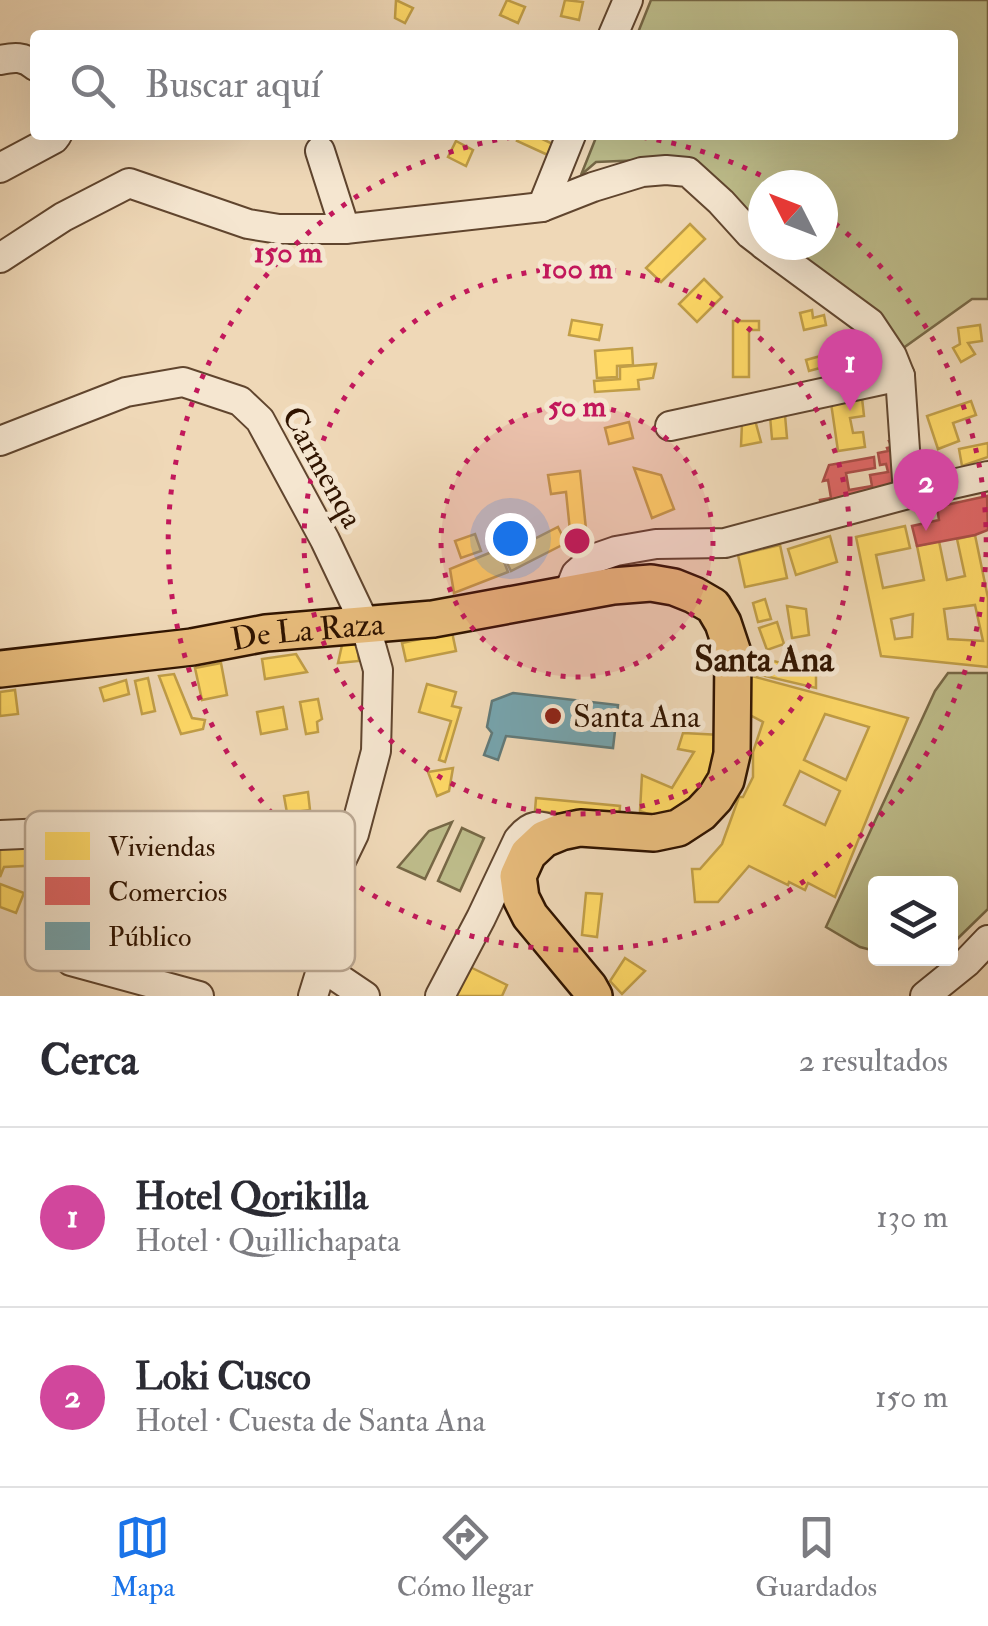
<!DOCTYPE html>
<html lang="es">
<meta charset="utf-8">
<style>
:root{--surface:#fff;--page:#f2f2f3;--text:#2b2b33;--muted:#7c7c81;--line:#e1e1e2;--accent:#1a73e8}
body{margin:0;font-family:"IM FELL Double Pica",serif;background:var(--page);color:var(--text)}
.controls{position:absolute;right:30px;bottom:30px;display:grid;overflow:hidden;border-radius:10px;box-shadow:0 10px 40px #0002}
.controls button{width:90px;height:90px;display:grid;place-items:center;padding:0;border:0;border-bottom:2px solid var(--line);background:var(--surface);color:var(--text);font:50px sans-serif}
.compass{position:absolute;left:748px;top:170px;width:90px;height:90px;border-radius:50%;background:var(--surface);box-shadow:0 10px 40px #0002;rotate:312deg}
.you{position:absolute;left:510px;top:538px;width:35px;height:35px;margin:-25px;border:8px solid #fff;border-radius:50%;background:#1a73e8;box-shadow:0 0 0 15px #1a73e833}
.badge{display:grid;place-items:center;width:65px;height:65px;border-radius:50%;background:var(--accent);color:#fff;font-size:32px;font-weight:700}
.pin{position:absolute;translate:-50% -82px;filter:drop-shadow(0 2px 5px #0008)}
.pin::after{content:'';position:absolute;top:52px;width:35px;height:30px;background:inherit;clip-path:polygon(0 0,100% 0,50% 100%)}
.list{margin:0;padding:0;list-style:none}
h2{display:flex;justify-content:space-between;align-items:center;height:130px;margin:0;padding:0 40px;font-size:42px}
h2 small{font-size:32px;font-weight:400;color:var(--muted)}
.list li{display:grid;grid-template-columns:65px 1fr auto;gap:30px;align-items:center;box-sizing:border-box;height:180px;padding:0 40px;border-top:2px solid var(--line)}
.list b{display:block;font-size:38px;white-space:nowrap}
.list p{margin:0;font-size:32px;white-space:nowrap;color:var(--muted)}
.list em{font-size:32px;font-style:normal;color:var(--muted)}
.icon{flex:none;width:55px;height:55px;fill:none;stroke:currentColor;stroke-width:2;stroke-linecap:round;stroke-linejoin:round}
.map{position:relative;flex:none;width:988px;height:996px;overflow:hidden}
.search{position:absolute;background:var(--surface);box-shadow:0 10px 40px #0002;left:30px;right:30px;top:30px;height:110px;display:flex;align-items:center;gap:25px;box-sizing:border-box;padding:0 35px;border-radius:10px;color:var(--muted);font-size:38px}
.sheet{height:490px;background:var(--surface)}
nav{display:flex;justify-content:space-around;align-items:center;box-sizing:border-box;height:140px;border-top:2px solid var(--line);background:var(--surface);font-size:28px;color:var(--muted)}
nav a{display:grid;justify-items:center;gap:5px}
nav .on{color:var(--accent)}
.map>svg:first-child{display:block}
.green{fill:#bebd8b;stroke:#776846;stroke-width:2.5}
.homes{fill:#ffd966;stroke:#c19e47;stroke-width:2.5;fill-rule:evenodd}
.shops{fill:#e06666;stroke:#ab4d47;stroke-width:2.5}
.public{fill:#76a5af;stroke:#617a7a;stroke-width:2.5}
.lines{fill:none;stroke-linecap:round;stroke-linejoin:round}
.minor-casing{stroke:#60452e;stroke-width:32}
.major-casing{stroke:#301400;stroke-width:40}
.minor{stroke:#f5e6d0;stroke-width:28}
.major{stroke:#e8bc7c;stroke-width:35}
.ring{fill:none;stroke:#c2185b;stroke-width:5;stroke-dasharray:5 10}
.poi-dot{fill:#8f2418;stroke:#f5e6d0;stroke-width:4}
.labels{text-anchor:middle;stroke-width:10;stroke-linejoin:round;paint-order:stroke}
.street-label{font-size:32px;fill:#301400;stroke:#f5e6d0}
.poi-label{font-size:32px;fill:#301400;stroke:#f5e6d0;text-anchor:start}
.neighbourhood-label{font-size:35px;font-weight:bold;fill:#301400;stroke:#f5e6d0}
.key{fill:#f5e6d0;stroke:#baa792;stroke-width:2.5}
.key-label{font-size:28px;fill:#301400}
.centre{fill:#c2185b;stroke:#f5e6d0;stroke-width:5}
.ring-label{font-size:30px;text-anchor:middle;font-weight:bold;fill:#c2185b;stroke:#f5e6d0;stroke-width:10;stroke-linejoin:round;paint-order:stroke}
</style>
<div class="map">
<svg width="988" height="996" viewBox="0 0 988 996">
<rect width="100%" height="100%" fill="#efd8b7"/>
<filter id="stains"><feTurbulence type="fractalNoise" baseFrequency=".002" numOctaves="4"/><feColorMatrix values="0 0 0 0 .2 0 0 0 0 .09 0 0 0 0 .02 0 0 0 .5 -.17"/></filter>
<radialGradient id="worn" r=".72"><stop offset=".6" stop-color="#630" stop-opacity="0"/><stop offset="1" stop-color="#630" stop-opacity=".3"/></radialGradient>
<!-- green -->
<g class="green">
<path d="M651,0h337v299h-16l-80,57 -107,-111h38v-60h-60v40l-65,-60 -54,-5 -48,2 -15,13 16,-40h356v-100h-316z"/>
<path d="M948,673h40v236l-37,36 -1,-61h-74l-1,67 -15,-4 -34,-20 109,-236z"/>
<path d="M452,822l-27,57 -27,-12 31,-36z"/>
<path d="M462,828l22,10 -24,53 -22,-10z"/>
</g>
<!-- homes -->
<g class="homes">
<path d="M396,0l17,8 -8,15 -10,-5z"/>
<path d="M507,0l18,7 -7,16 -18,-8z"/>
<path d="M565,0l18,2 -4,18 -18,-4z"/>
<path d="M520,135h14l21,10 -5,11 -33,-15z"/>
<path d="M456,141l17,9 -7,16 -18,-9z"/>
<path d="M690,224l15,15 -44,43 -15,-14z"/>
<path d="M704,279l18,18 -25,25 -18,-18z"/>
<path d="M812,310l1,8 11,-3 2,10 -22,5 -4,-17z"/>
<path d="M572,320l30,5 -3,15 -30,-5z"/>
<path d="M733,321h26v9h-10v47h-16z"/>
<path d="M980,325l2,16 -14,2 7,11 -14,8 -8,-14 7,-4 -2,-16z"/>
<path d="M874,346l6,20 -21,6 -6,-21z"/>
<path d="M632,348l1,17 -16,1v11l-20,1 -2,-27z"/>
<path d="M839,351l3,11 -33,9 -3,-11z"/>
<path d="M656,364l-3,14 -15,2 1,9 -44,3 -1,-11 26,-2v-12z"/>
<path d="M862,398l2,18 -14,2 3,15 10,-1 2,15 -27,4 -7,-48z"/>
<path d="M971,401l5,14 -23,8 6,18 -21,8 -11,-33z"/>
<path d="M785,415l2,23 -15,1 -2,-23z"/>
<path d="M755,420l6,22 -20,4 1,-23z"/>
<path d="M629,422l4,16 -24,6 -4,-16z"/>
<path d="M988,443v14l-26,9 -3,-17z"/>
<path d="M634,468l27,7 13,34 -22,9z"/>
<path d="M580,471l6,58 -16,2 -4,-39 -15,2 -3,-19z"/>
<path d="M905,526l5,22 -34,7 7,33 41,-8 -7,-34 22,-5 8,39 18,-4 -8,-37 18,-4 13,63v69l-107,-11 -25,-119zM975,605l8,36 -35,-2 -4,-30zM913,614l-1,23 -17,2 -4,-20z"/>
<path d="M558,527l8,16 -55,28 -8,-16z"/>
<path d="M475,534l6,17 -20,7 -6,-17z"/>
<path d="M830,536l7,26 -41,13 -8,-26z"/>
<path d="M780,545l7,33 -42,9 -7,-32z"/>
<path d="M499,549l9,23 -54,21 -4,-24z"/>
<path d="M765,599l6,20 -13,3 -5,-19z"/>
<path d="M787,606l19,3 3,26 -17,3z"/>
<path d="M777,622l7,22 -17,6 -8,-22z"/>
<path d="M452,632l4,19 -50,10 -4,-18z"/>
<path d="M357,644l2,17 -21,2 4,-18z"/>
<path d="M743,653l73,19v16l-72,-17z"/>
<path d="M296,654l11,18 -42,7 -3,-20z"/>
<path d="M221,663l6,32 -25,5 -7,-32z"/>
<path d="M174,674l18,44 13,2 -2,9 -22,5 -22,-58z"/>
<path d="M748,675l160,43 -73,179 -27,-14 -3,7 -16,-8 -1,3 -39,-19 -31,36h-23l-3,-33h8l22,-25 17,-47h4l10,-20v-25l10,-30 -17,-9zM825,714l44,13 -23,53 -42,-20zM800,771l40,20 -15,34 -41,-20z"/>
<path d="M148,678l7,33 -13,3 -7,-33z"/>
<path d="M126,680l3,14 -25,7 -4,-13z"/>
<path d="M427,684l29,8 -4,14 9,2 -16,54 -6,-2 12,-39 -32,-9z"/>
<path d="M15,690l3,24 -18,2v-24z"/>
<path d="M318,699l4,20 -5,3 1,10 -12,2 -6,-32z"/>
<path d="M283,707l4,22 -26,5 -4,-22z"/>
<path d="M683,733l38,2 -11,48 -46,37 -24,-9 2,-36 30,13 22,-36 -16,-3z"/>
<path d="M453,768l-4,23 -12,5 -9,-24z"/>
<path d="M308,792l2,18 -23,3 -3,-17z"/>
<path d="M536,798l84,8 -1,13 -84,-8z"/>
<path d="M62,843l1,21 -59,3 -4,10v-31z"/>
<path d="M0,884l24,9 -8,20 -16,-6z"/>
<path d="M586,893l16,1 -5,43 -15,-2z"/>
<path d="M625,958l20,13 -23,23 -12,-13z"/>
<path d="M464,964l43,21 -5,11h-44l-7,-4z"/>
</g>
<!-- shops -->
<g class="shops">
<path d="M896,439l10,51 -84,17 -2,-7 11,-2 -3,-18 -5,1 6,-16 45,-8 1,11 -29,5 3,17 23,-4 -2,-11 18,-3 -2,-8 -6,1 -2,-12 10,-2 -1,-3 5,-1 -3,-6z"/>
<path d="M987,496l1,34 -13,5 -58,11 -5,-20 27,-6 -2,-13z"/>
</g>
<!-- public -->
<path class="public" d="M513,693l105,12 -5,43 -107,-12 -8,24 -14,-5 8,-22 -5,-6 5,-26z"/>
<g class="lines">
<!-- minor casing -->
<g class="minor-casing">
<g id="minor">
<path d="M613,35l15,-35"/>
<path d="M0,60c14,-3 24,-4 35,6"/>
<path d="M320,151l25,78"/>
<path d="M0,168l54,-29 3,-4"/>
<path d="M542,207l29,-72"/>
<path d="M764,245l106,78 22,33 8,20 8,118"/>
<path d="M0,258l63,-41 66,-34 119,41 31,5h66l197,-22 51,-20 49,-15 24,-2 22,2 33,30 29,32 13,10"/>
<path d="M670,426l230,-50"/>
<path d="M0,441l126,-49 57,-10 57,19 20,19 65,120 40,84 13,46 -2,81 -22,83 -15,31 -17,102 -9,29"/>
<path d="M568,594l8,-20 17,-15 23,-8 40,-7 69,-1 183,-49 80,-18"/>
<path d="M0,835l113,-5 212,21 18,5"/>
<path d="M71,961l128,35"/>
<path d="M322,967l43,29"/>
<path d="M440,996l41,-78 37,-78c15,-19 22,-14 43,-8"/>
<path d="M925,996l42,-34 21,-22"/>
</g>
</g>
<!-- major casing -->
<g class="major-casing">
<g id="major">
<path id="s1" d="M0,669l192,-22 74,-14 167,-14 180,-33 38,-3 23,4 20,8 19,11 10,17 10,30 -1,101 -6,26 -11,18 -14,15 -23,15 -24,5 -74,-5 -19,4 -17,7 -16,15 -10,22 3,22 9,18 59,71 5,9"/>
</g>
</g>
<!-- minor -->
<use href="#minor" class="minor"/>
<!-- major -->
<use href="#major" class="major"/>
</g>
<!-- distance rings -->
<circle cx="577" cy="541" r="136" fill="#c2185b" fill-opacity=".12"/>
<g class="ring">
<circle cx="577" cy="541" r="136"/>
<circle cx="577" cy="541" r="273"/>
<path d="M627 135A409 409 0 0 1 775 183M823 214A409 409 0 1 1 527 135"/>
</g>
<!-- markers -->
<circle class="poi-dot" cx="553" cy="716" r="10"/>
<g class="labels">
<!-- street labels -->
<g class="street-label">
<text transform="translate(323 467) rotate(61)" y="11">Carmenqa</text>
<text dy="11" stroke="none"><textPath href="#s1" startOffset="310">De La Raza</textPath></text>
</g>
<!-- poi labels -->
<g class="poi-label">
<text x="573" y="727">Santa Ana</text>
</g>
<!-- neighbourhood labels -->
<g class="neighbourhood-label">
<text x="764" y="671">Santa Ana</text>
</g>
</g>
<!-- legend -->
<rect x="25" y="811" width="330" height="160" rx="15" class="key"/>
<rect x="45" y="832" width="45" height="28" fill="#ffd966"/>
<rect x="45" y="877" width="45" height="28" fill="#e06666"/>
<rect x="45" y="922" width="45" height="28" fill="#76a5af"/>
<g class="key-label">
<text x="108" y="856">Viviendas</text>
<text x="108" y="901">Comercios</text>
<text x="108" y="946">Público</text>
</g>
<circle cx="577" cy="541" r="15" class="centre"/>
<g class="ring-label">
<text x="288" y="262">150 m</text>
<text x="577" y="278">100 m</text>
<text x="577" y="416">50 m</text>
</g>
<rect width="100%" height="100%" filter="url(#stains)"/>
<rect width="100%" height="100%" fill="url(#worn)"/>
</svg>
<div class="controls">
<button><svg class="icon" aria-label="layers" viewBox="0 0 24 24"><path d="M12 4l9 5-9 5-9-5zM3 14l9 5 9-5"/></svg></button>
</div>
<svg class="compass" viewBox="-18 -18 36 36"><path d="M0-13l5 13h-10z" fill="#e53935"/><path d="M0 13l5-13h-10z" fill="#7c7c81"/></svg>
<div class="you"></div>
<div class="pin badge" style="left:850px;top:411px;background:#d1479c">1</div>
<div class="pin badge" style="left:926px;top:531px;background:#d1479c">2</div>
<div class="search"><svg class="icon" aria-label="search" viewBox="0 0 24 24"><circle cx="10" cy="10" r="6"/><path d="M15 15l6 6"/></svg>Buscar aquí</div>
</div>
<section class="sheet">
<h2>Cerca<small>2 resultados</small></h2>
<ul class="list">
<li><span class="badge" style="background:#d1479c">1</span><div><b>Hotel Qorikilla</b><p>Hotel · Quillichapata</p></div><em>130 m</em></li>
<li><span class="badge" style="background:#d1479c">2</span><div><b>Loki Cusco</b><p>Hotel · Cuesta de Santa Ana</p></div><em>150 m</em></li>
</ul>
</section>
<nav>
<a class="on"><svg class="icon" aria-label="map" viewBox="0 0 24 24"><path d="M3 6l6-2 6 2 6-2v14l-6 2-6-2-6 2zM9 4v14M15 6v14"/></svg>Mapa</a>
<a><svg class="icon" aria-label="directions" viewBox="0 0 24 24"><path d="M12 3l9 9-9 9-9-9zM9 14v-3h6M13 9l2 2-2 2"/></svg>Cómo llegar</a>
<a><svg class="icon" aria-label="saved" viewBox="0 0 24 24"><path d="M7 4h10v16l-5-4-5 4z"/></svg>Guardados</a>
</nav>
